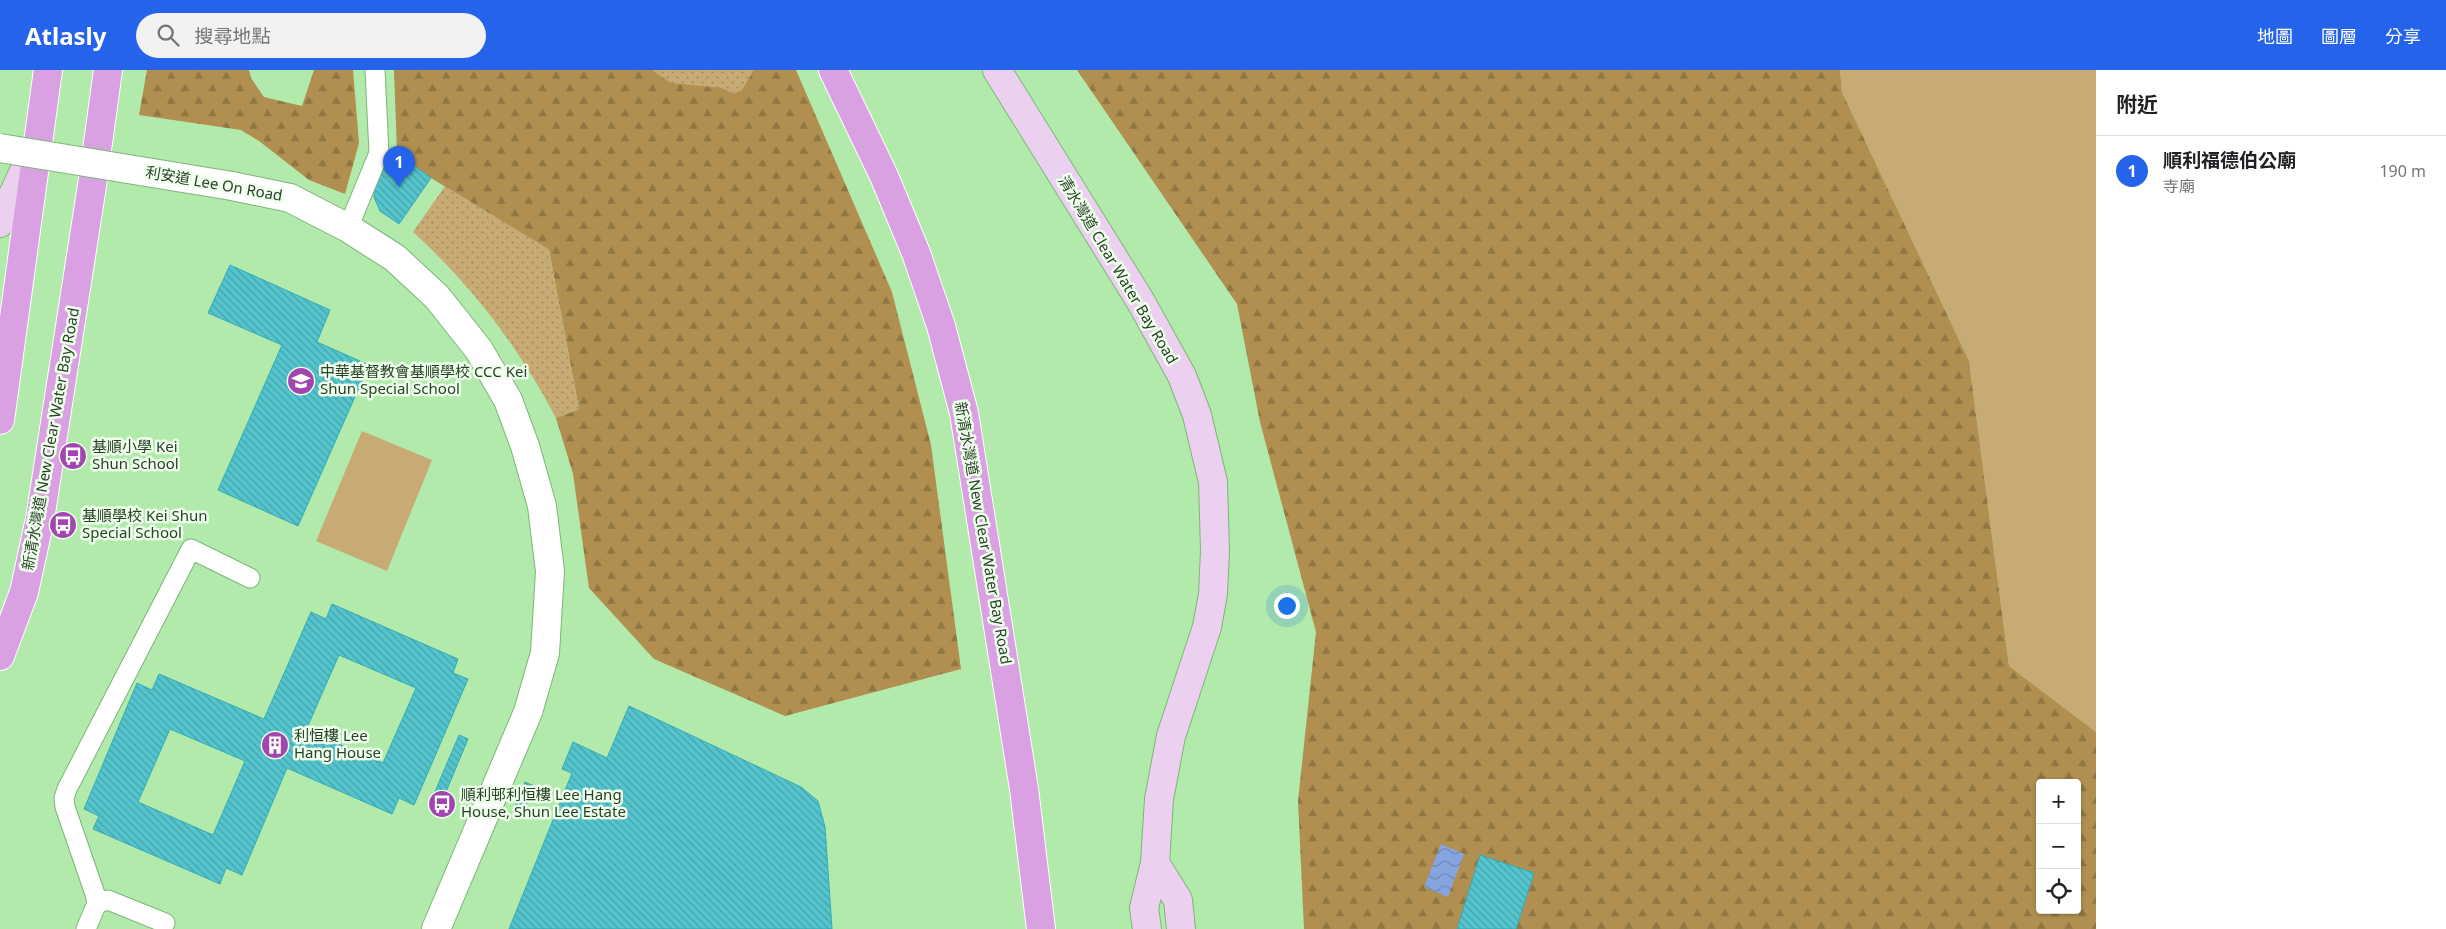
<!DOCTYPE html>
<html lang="zh-TW">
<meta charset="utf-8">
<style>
:root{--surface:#fff;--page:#f2f2f2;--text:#202124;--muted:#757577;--line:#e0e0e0;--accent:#2563eb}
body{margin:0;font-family:"Noto Sans","Noto Sans TC",sans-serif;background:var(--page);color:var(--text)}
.controls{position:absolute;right:15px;bottom:15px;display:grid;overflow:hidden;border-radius:5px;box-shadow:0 1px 4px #0004}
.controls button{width:45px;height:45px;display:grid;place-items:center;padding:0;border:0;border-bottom:1px solid var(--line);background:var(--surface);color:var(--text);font:25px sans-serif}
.you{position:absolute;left:1286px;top:535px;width:18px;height:18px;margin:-12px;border:4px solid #fff;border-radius:50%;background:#1a73e8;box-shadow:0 0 0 8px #1a73e833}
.badge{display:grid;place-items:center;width:32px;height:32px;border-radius:50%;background:var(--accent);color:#fff;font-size:16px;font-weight:700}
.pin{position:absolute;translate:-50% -41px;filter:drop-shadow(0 1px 2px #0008)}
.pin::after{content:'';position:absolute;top:26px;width:18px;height:15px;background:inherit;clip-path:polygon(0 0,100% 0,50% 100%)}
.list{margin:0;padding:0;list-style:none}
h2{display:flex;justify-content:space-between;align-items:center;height:65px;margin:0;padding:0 20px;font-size:21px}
h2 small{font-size:16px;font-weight:400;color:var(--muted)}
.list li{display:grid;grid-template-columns:32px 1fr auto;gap:15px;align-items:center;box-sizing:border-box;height:70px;padding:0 20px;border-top:1px solid var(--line)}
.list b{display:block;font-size:19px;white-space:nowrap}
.list p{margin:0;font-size:16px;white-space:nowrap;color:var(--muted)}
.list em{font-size:16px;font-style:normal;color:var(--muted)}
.icon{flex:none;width:28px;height:28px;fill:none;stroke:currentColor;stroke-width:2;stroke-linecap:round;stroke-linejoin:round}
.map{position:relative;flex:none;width:2096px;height:859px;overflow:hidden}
header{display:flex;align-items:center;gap:30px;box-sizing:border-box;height:70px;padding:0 25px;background:var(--accent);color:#fff}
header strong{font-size:24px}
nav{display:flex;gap:28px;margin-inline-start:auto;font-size:18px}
.search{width:350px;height:45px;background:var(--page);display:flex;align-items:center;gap:12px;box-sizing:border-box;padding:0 18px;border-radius:28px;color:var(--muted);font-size:19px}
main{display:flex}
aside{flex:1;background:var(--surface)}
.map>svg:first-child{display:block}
.green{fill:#c8ab74}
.forest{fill:url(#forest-firs);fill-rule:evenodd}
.garden{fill:url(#garden-dots)}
.water{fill:url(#water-waves)}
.building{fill:url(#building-back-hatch);stroke:#35acb5;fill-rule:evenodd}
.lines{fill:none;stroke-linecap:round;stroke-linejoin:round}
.service-casing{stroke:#7eb579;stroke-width:21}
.tertiary-casing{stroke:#7eb579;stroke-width:30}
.secondary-casing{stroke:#7eb579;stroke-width:30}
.primary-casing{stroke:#fff;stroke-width:30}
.service{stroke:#fff;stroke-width:19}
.tertiary{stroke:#fff;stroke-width:28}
.secondary{stroke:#ecd0f0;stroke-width:28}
.primary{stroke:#d9a1e1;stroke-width:28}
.tertiary-bridge-casing{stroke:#7eb579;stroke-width:30;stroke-linecap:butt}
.tertiary-bridge{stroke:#fff;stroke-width:28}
.labels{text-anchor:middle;stroke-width:5;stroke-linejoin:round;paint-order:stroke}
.street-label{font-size:15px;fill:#294027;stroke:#eeffec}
.poi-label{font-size:15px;fill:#294027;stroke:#eeffec;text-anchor:start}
</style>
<header>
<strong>Atlasly</strong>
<div class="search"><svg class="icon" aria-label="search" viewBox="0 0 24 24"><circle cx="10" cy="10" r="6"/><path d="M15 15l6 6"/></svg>搜尋地點</div>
<nav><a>地圖</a><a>圖層</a><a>分享</a></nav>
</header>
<main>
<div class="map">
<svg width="2096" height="859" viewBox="0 0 2096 859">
<defs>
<pattern id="forest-firs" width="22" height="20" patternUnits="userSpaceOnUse" patternTransform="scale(1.25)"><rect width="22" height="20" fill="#b08f50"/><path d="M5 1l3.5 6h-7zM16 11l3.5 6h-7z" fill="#8f7642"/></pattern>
<pattern id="garden-dots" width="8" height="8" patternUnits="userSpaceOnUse" patternTransform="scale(1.25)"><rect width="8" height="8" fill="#c8ab74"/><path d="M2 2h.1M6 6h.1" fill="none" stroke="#a28d5f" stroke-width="1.8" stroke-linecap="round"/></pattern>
<pattern id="water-waves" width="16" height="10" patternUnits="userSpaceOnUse" patternTransform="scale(1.25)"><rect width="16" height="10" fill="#86a5df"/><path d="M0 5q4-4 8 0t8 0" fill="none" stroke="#6e88b5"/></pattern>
<pattern id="building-back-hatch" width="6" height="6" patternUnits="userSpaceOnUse" patternTransform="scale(1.25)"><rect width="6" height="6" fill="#54c5ce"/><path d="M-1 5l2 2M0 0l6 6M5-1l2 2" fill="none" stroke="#46a1a7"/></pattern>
</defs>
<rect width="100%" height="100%" fill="#b1eaab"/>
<!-- green -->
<g class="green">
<path d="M1840,0h256v662l-87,-66 -40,-305 -127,-269z"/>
<path d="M362,361l70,29 -45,111 -71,-30z"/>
</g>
<!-- forest -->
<g class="forest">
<path d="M147,0h102l2,8 13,19 38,9 12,-36h39l6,73 -14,51 -36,-14 -50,-39 -18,-11 -102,-15z"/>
<path d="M394,0h402l96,222 39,153 30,224 -176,47 -131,-57 -65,-71 -16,-114 -17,-56 23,-9 -30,-159 -118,-72 -34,-25z"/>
<path d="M1077,0h763l2,22 127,269 40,305 87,66v197h-792l-6,-128 18,-169 -56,-210 -23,-118zM2040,713h37v127h-37z"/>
</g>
<!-- garden -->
<g class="garden">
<path d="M652,0h102l-12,20 -9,4 -11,-6 -51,-5z"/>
<path d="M445,116l104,64 30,159 -23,9c-37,-71 -85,-133 -143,-186z"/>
</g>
<!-- water -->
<path class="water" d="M1441,774l23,10 -16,43 -24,-10z"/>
<!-- building -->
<g class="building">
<path d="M391,79l40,29 -32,46 -19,-13 -6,-14v-22l7,-6z"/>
<path d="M230,195l100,45 -13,32 52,23 -71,161 -80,-36 64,-145 -74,-32z"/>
<path d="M332,534l126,55 -5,14 15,6 -54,126 -15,-7 -7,16 -105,-46 -45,107 -16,-7 -6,16 -127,-55 6,-13 -15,-7 53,-126 15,7 7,-16 105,45 47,-107 15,7zM339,585l77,33 -33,75 -77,-33zM170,659l75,32 -32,74 -75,-33z"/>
<path d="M629,636l172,81 17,14 7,26 7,102h-323l63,-156 -10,-4 11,-27 34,16z"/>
<path d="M459,665l9,4 -25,60 -9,-5z"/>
<path d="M525,712l9,4 -11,27 -9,-4z"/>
<path d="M1480,785l54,18 -18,56h-59z"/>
</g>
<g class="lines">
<!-- service casing -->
<g class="service-casing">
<g id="service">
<path d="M348,158l31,-75 -4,-83"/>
<path d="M97,833l11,-3 57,23"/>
<path d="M86,859l11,-26 -2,-9 -30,-87 -1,-9 3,-9 124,-240 59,29"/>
</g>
</g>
<!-- tertiary casing -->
<g class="tertiary-casing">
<path id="tertiary" d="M232,116l58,12 58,30 47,30 42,39 42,53 29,50 17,46 17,60 8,65 -5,82 -17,59 -92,217"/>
</g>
<!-- secondary casing -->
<g class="secondary-casing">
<g id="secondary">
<path d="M997,0l144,232 41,74 15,39 16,67 2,69 -2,43 -6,33 -36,109 -12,63 -4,64 -11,45 3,21"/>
<path d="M0,153l35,-76"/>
<path d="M1155,793l23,37 3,29"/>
</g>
</g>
<!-- primary casing -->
<g class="primary-casing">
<g id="primary">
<path d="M833,0l51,106 32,77 25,73 23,87 60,376 17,140"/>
<path d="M0,350l48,-350"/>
<path d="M0,586l24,-64 16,-73 53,-340 15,-109"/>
</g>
</g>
<!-- service -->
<use href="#service" class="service"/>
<!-- tertiary -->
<use href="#tertiary" class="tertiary"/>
<!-- secondary -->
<use href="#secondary" class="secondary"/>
<!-- primary -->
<use href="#primary" class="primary"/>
<!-- tertiary-bridge casing -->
<g class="tertiary-bridge-casing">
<path id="tertiary-bridge" d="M0,78l232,38"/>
</g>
<!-- tertiary-bridge -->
<use href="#tertiary-bridge" class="tertiary-bridge"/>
</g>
<!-- icons -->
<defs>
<g id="school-disc" transform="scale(1.4375)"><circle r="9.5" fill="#a145af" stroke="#eeffec"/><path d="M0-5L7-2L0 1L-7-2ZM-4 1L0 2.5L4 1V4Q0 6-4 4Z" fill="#fff"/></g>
<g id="bus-disc" transform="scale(1.4375)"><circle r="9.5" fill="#a145af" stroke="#eeffec"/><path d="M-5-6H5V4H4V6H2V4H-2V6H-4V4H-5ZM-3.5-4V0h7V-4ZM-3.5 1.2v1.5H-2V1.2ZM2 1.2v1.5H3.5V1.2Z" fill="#fff"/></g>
<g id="building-disc" transform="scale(1.4375)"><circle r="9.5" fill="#a145af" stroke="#eeffec"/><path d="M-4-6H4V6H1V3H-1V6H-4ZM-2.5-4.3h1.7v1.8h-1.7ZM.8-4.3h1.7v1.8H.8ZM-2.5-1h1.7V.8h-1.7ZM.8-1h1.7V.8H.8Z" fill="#fff"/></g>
</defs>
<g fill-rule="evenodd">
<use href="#school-disc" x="301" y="311"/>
<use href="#bus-disc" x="73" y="386"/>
<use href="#bus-disc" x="63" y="455"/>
<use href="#building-disc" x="275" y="675"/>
<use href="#bus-disc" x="442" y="734"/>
</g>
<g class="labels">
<!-- street labels -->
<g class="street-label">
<text transform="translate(214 114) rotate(10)" y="5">利安道 Lee On Road</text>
<text transform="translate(1118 200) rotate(59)" y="5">清水灣道 Clear Water Bay Road</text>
<text transform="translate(51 369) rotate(-80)" y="5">新清水灣道 New Clear Water Bay Road</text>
<text transform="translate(983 463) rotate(80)" y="5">新清水灣道 New Clear Water Bay Road</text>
</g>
<!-- poi labels -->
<g class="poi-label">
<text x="320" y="307">中華基督教會基順學校 CCC Kei<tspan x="320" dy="17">Shun Special School</tspan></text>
<text x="92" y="382">基順小學 Kei<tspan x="92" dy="17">Shun School</tspan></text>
<text x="82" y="451">基順學校 Kei Shun<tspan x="82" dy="17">Special School</tspan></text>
<text x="294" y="671">利恒樓 Lee<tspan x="294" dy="17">Hang House</tspan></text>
<text x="461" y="730">順利邨利恒樓 Lee Hang<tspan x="461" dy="17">House, Shun Lee Estate</tspan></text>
</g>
</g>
</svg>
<div class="controls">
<button>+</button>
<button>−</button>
<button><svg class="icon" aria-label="locate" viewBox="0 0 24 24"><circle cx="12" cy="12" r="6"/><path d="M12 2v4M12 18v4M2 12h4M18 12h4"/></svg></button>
</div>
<div class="you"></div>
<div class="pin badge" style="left:399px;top:117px">1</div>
</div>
<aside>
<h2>附近<small></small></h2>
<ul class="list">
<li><span class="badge">1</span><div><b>順利福德伯公廟</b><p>寺廟</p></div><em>190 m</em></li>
</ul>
</aside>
</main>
